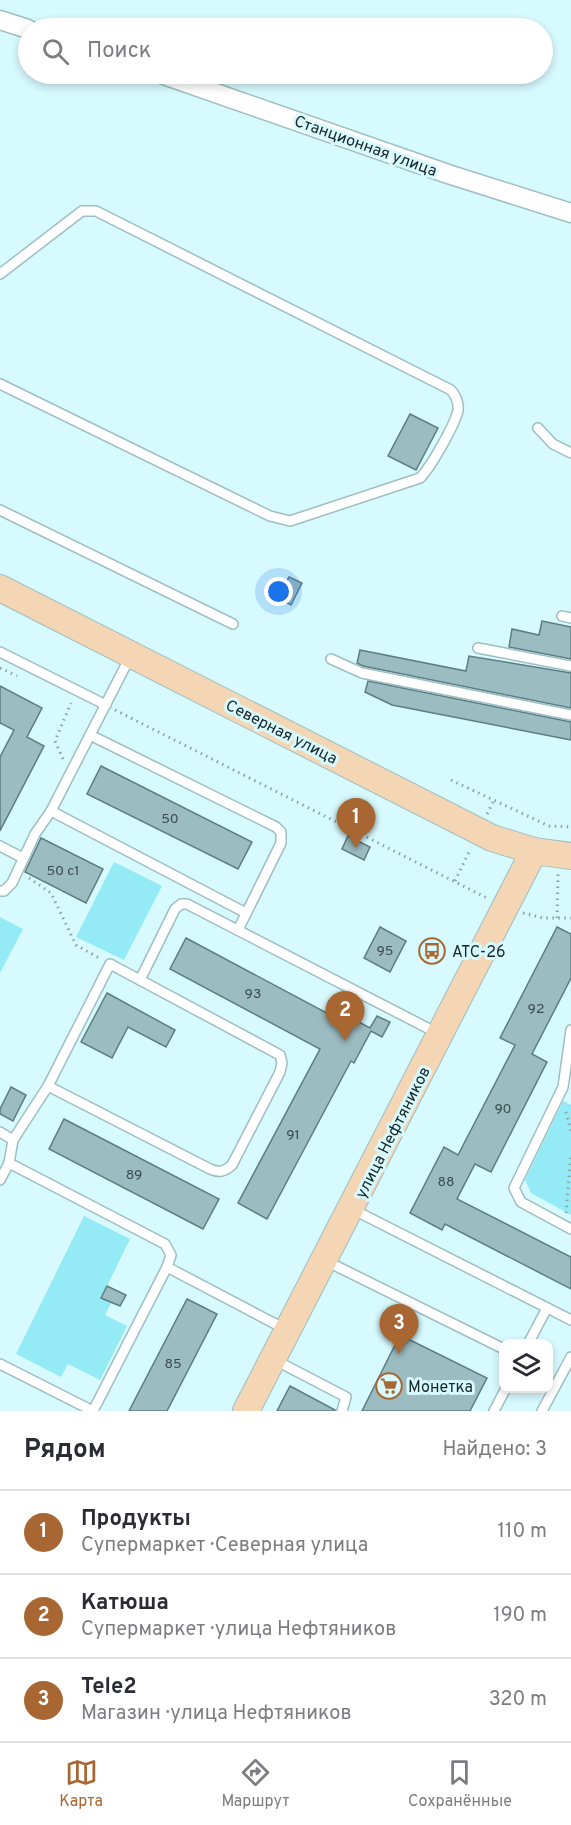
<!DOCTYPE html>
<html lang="ru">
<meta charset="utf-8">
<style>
:root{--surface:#fff;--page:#f2f2f3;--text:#2b2b33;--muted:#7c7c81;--line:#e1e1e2;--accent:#a86732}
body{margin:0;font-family:Overpass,sans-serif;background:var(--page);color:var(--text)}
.controls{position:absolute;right:18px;bottom:18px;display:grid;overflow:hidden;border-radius:12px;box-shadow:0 3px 9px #0003}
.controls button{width:54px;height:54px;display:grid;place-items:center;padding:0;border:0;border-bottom:2px solid var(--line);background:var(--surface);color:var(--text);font:30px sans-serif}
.you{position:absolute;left:279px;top:592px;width:21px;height:21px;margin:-15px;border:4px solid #fff;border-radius:50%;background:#1a73e8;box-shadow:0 0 0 9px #1a73e833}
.badge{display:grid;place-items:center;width:39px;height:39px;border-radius:50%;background:var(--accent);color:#fff;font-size:20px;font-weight:700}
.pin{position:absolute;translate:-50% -50px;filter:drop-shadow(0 2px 3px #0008)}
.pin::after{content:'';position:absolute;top:32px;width:21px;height:18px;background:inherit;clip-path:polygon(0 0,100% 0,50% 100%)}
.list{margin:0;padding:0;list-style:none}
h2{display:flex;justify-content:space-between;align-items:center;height:78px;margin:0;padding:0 24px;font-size:26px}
h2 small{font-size:20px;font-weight:400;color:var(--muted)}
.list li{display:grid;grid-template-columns:39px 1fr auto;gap:18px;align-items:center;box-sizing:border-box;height:84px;padding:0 24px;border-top:2px solid var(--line)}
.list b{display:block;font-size:22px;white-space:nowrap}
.list p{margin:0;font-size:20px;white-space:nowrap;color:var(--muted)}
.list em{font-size:20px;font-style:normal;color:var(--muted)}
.icon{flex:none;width:33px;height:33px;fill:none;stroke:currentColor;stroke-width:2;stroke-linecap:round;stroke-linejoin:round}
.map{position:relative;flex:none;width:571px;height:1411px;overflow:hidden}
.search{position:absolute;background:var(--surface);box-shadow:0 3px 9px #0003;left:18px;right:18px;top:18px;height:66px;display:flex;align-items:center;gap:15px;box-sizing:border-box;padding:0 21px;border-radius:33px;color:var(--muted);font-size:22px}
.sheet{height:330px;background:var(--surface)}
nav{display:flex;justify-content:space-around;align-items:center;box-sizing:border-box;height:84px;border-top:2px solid var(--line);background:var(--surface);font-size:16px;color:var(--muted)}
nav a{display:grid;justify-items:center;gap:3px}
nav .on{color:var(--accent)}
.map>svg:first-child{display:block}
.green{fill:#94ebf6}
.building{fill:#9bbcc0;stroke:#5d7d81;stroke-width:1.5}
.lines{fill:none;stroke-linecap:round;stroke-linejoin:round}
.lane-casing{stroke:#9dbec2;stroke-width:12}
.street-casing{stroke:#9dbec2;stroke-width:21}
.secondary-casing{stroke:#9dbec2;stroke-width:28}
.path{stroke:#89a3a6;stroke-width:3;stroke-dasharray:1.5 4.5;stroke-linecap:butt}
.lane{stroke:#fff;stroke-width:9}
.street{stroke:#fff;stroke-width:18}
.secondary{stroke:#f4d6b5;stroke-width:26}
.labels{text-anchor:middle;stroke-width:6;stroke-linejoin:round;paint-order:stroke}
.number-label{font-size:14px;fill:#3a4c4e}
.street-label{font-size:16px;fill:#192628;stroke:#d7fafe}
.poi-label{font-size:16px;fill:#192628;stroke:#d7fafe;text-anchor:start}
</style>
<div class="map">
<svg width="571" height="1411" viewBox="0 0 571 1411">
<rect width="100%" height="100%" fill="#d7fafe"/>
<!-- green -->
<g class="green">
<path d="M114,862l48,24 -38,74 -48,-23z"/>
<path d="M0,917l23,12 -23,44z"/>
<path d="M563,1101l8,4v110l-40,-22 -6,-13z"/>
<path d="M84,1216l46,23 -29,59 10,5 -6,12 22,11 -27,54 -32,-16 -7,13 -45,-23z"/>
</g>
<!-- building -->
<g class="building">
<path d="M410,414l28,14 -22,42 -28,-14z"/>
<path d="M289,577l13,6 -11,22 -13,-7z"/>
<path d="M542,621l29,6v32l-62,-12 3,-18 27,6z"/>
<path d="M360,650l106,21 3,-15 102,17v35l-208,-42 -6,-3z"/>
<path d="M368,681l203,41v18l-179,-35 -27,-13z"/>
<path d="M0,686l42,22 -15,29 17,9 -44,85v-74l14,-27 -14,-7z"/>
<path d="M101,766l151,76 -14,27 -151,-75z"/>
<path d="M348,836l22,11 -6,13 -22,-11z"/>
<path d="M41,838l62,31 -17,34 -61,-31z"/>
<path d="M380,927l26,14 -16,31 -26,-14z"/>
<path d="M557,927l14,7v44l-39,76 15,8 -56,110 -16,-8 -18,35 114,58v32l-126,-65 -3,6 -32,-17 34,-66 14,8 57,-110 -15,-7z"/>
<path d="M186,938l150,80 4,-6 30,16 7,-12 13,6 -8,15 -11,-6 -17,32 -3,-2 -84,158 -29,-16 82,-154 -150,-80z"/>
<path d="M107,993l68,37 -9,17 -38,-20 -16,31 -31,-16z"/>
<path d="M11,1087l15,8 -13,26 -13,-7v-5z"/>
<path d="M64,1119l155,80 -16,30 -154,-80z"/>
<path d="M107,1286l19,9 -6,11 -19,-8z"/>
<path d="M187,1299l30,15 -50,97h-38z"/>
<path d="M400,1335l87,43 -17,33h-108z"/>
<path d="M290,1386l45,24v1h-58z"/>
</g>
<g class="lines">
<!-- lane casing -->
<g class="lane-casing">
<g id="lane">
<path d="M0,274l82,-63h14l355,179c5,6 8,13 7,21 -4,15 -27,56 -38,67l-130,43 -20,-5 -270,-132"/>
<path d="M538,428l15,16 18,9"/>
<path d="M0,510l233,114"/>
<path d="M562,616l9,2"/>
<path d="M478,648l93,18"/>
<path d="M0,652l106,53"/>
<path d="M331,659l31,14 209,42"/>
<path d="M90,735l186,92 5,5v11l-43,87"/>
<path d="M51,811l195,102"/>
<path d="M0,846l23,12"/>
<path d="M0,891h4l8,-8 23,-49 16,-23 79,-154"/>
<path d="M571,1030l-8,57 -49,101 7,14 50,27"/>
<path d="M48,1086l162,83c9,4 14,3 22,-4l48,-93 2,-9 -2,-8 -140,-75"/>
<path d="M0,1132l13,8"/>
<path d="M9,1163l156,81 6,11 -4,12"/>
<path d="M0,1180l9,-17 4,-23 35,-54 62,-122 30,16 35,-71 6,-5h6l252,130"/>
<path d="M352,1209l219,111"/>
<path d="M326,1261l178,88"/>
<path d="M528,1344l19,-36"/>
<path d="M273,1359l73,38 -4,14"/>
<path d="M0,1364l93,47 74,-144 118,62"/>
<path d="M494,1411l12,-23"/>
<path d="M542,1411l29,-54"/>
</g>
</g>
<!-- street casing -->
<g class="street-casing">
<g id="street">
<path d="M0,20l28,9"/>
<path d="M161,74l287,100 123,39"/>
</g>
</g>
<!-- secondary casing -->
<g class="secondary-casing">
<g id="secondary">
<path d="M0,588l492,250 42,13 37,5"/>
<path d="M246,1411l288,-560"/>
</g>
</g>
<!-- path -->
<g class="path">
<path d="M0,668l17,8"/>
<path d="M115,710l372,188"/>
<path d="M63,759l-8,-18 16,-38"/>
<path d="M451,780l98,46 22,1"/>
<path d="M487,814l6,-12"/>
<path d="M29,878l22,15 25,52 25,14"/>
<path d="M455,881l15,-31"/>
<path d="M523,913l20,5h28"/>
<path d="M557,918l1,-44"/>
<path d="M566,1112l5,20"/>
<path d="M566,1213l5,-58"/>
</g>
<!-- lane -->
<use href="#lane" class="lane"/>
<!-- street -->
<use href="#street" class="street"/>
<!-- secondary -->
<use href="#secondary" class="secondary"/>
</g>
<!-- icons -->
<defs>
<g id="bus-ring" transform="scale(1.35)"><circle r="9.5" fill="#d7fafe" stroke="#a86732" stroke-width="1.5"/><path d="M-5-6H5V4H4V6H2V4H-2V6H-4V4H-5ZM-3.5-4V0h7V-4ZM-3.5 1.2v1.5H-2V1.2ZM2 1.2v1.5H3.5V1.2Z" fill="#a86732"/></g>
<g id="supermarket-ring" transform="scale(1.35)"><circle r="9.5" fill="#d7fafe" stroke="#a86732" stroke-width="1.5"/><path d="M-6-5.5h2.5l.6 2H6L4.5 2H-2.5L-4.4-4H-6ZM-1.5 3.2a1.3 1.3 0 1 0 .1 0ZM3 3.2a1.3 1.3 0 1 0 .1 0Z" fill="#a86732"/></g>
</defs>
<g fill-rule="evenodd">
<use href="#bus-ring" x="432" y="951"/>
<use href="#supermarket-ring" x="389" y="1386"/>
</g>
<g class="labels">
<!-- number labels -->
<g class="number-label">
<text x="170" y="823">50</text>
<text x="63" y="875">50 с1</text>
<text x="385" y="955">95</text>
<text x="253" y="998">93</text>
<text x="536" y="1013">92</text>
<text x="503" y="1113">90</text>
<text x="293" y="1139">91</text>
<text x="134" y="1179">89</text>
<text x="446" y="1186">88</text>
<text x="173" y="1368">85</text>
</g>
<!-- street labels -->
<g class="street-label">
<text transform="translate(366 145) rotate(20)" y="6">Станционная улица</text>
<text transform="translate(282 731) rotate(27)" y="6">Северная улица</text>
<text transform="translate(392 1132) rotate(-63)" y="6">улица Нефтяников</text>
</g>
<!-- poi labels -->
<g class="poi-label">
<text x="452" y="957">АТС-26</text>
<text x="408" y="1392">Монетка</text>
</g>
</g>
</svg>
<div class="controls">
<button><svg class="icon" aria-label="layers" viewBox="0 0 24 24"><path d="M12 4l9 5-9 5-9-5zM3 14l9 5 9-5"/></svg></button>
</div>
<div class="you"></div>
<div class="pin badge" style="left:356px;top:848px">1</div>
<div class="pin badge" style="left:345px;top:1041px">2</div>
<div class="pin badge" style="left:399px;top:1354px">3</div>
<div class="search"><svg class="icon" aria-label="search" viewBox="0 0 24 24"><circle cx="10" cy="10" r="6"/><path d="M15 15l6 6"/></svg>Поиск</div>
</div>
<section class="sheet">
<h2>Рядом<small>Найдено: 3</small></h2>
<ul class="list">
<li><span class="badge">1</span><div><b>Продукты</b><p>Супермаркет · Северная улица</p></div><em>110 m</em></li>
<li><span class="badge">2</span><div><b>Катюша</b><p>Супермаркет · улица Нефтяников</p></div><em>190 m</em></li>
<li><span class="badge">3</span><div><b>Tele2</b><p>Магазин · улица Нефтяников</p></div><em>320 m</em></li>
</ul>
</section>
<nav>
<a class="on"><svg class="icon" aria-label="map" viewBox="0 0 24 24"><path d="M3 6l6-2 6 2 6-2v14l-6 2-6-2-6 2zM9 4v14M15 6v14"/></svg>Карта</a>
<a><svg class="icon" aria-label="directions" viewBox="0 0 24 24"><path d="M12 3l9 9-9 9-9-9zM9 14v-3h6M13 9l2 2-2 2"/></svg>Маршрут</a>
<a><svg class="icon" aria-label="saved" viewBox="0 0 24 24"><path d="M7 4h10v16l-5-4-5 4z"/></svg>Сохранённые</a>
</nav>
